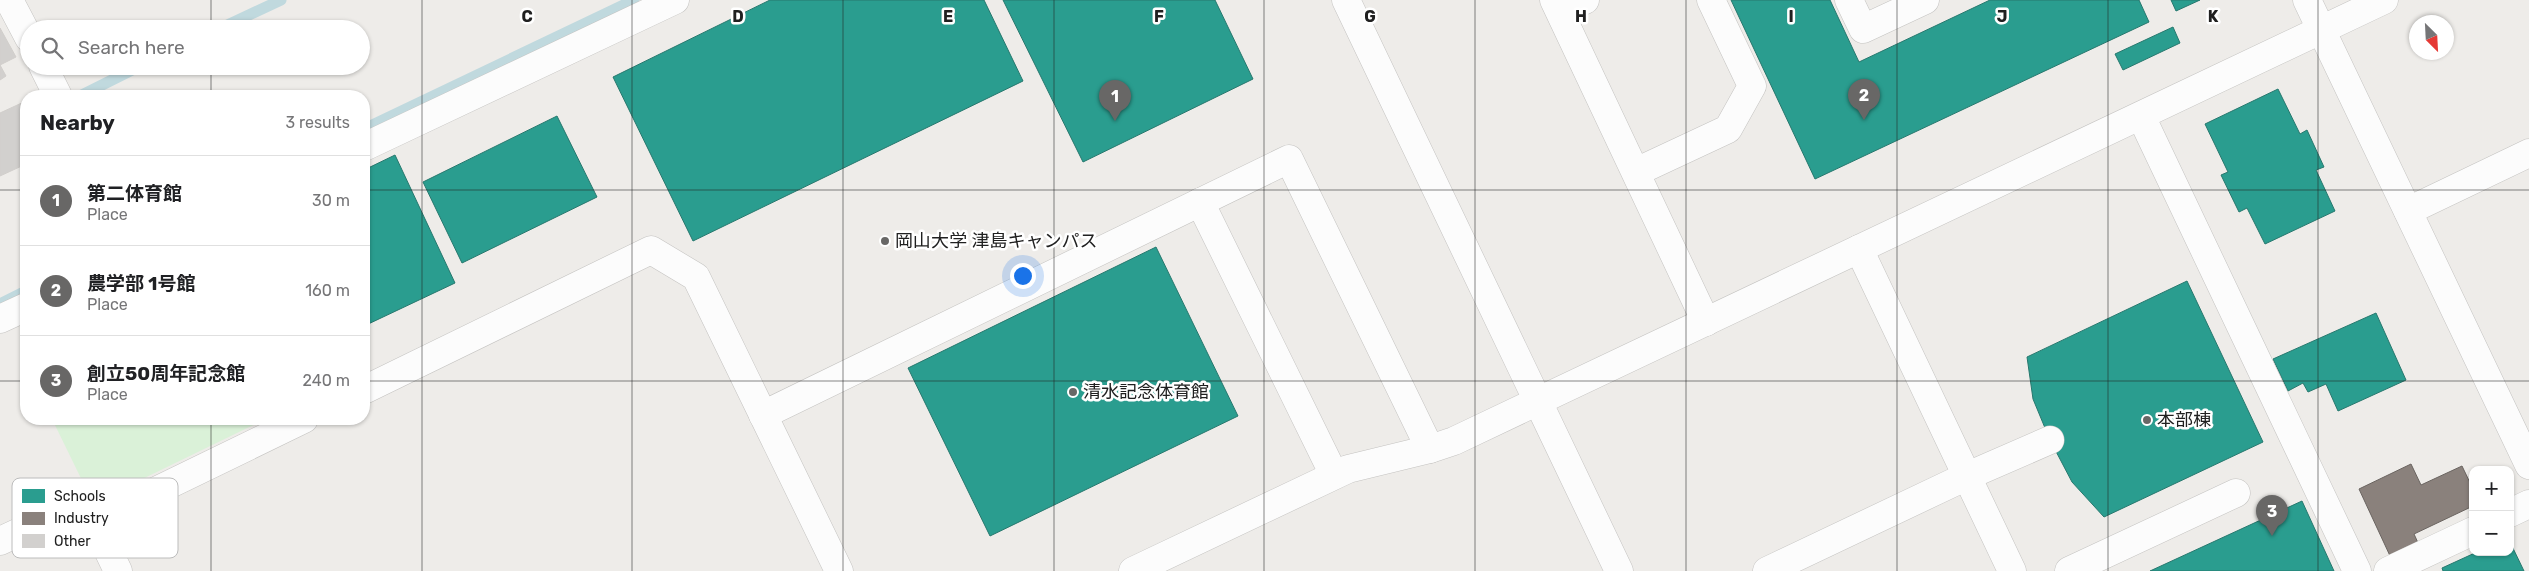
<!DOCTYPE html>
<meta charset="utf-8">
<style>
:root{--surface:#fff;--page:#f2f2f2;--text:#202124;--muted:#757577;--line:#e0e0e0;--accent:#686766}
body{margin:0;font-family:Rubik,"Noto Sans JP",sans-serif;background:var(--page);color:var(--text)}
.controls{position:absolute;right:15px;bottom:15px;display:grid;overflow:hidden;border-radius:10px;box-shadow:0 1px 4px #0004}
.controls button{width:45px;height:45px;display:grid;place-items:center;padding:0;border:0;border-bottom:1px solid var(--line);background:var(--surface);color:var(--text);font:25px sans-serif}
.compass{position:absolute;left:2409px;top:15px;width:45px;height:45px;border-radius:50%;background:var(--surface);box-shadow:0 1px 4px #0004;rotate:156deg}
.you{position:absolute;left:1022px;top:275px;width:18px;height:18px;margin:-12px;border:4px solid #fff;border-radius:50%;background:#1a73e8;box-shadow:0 0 0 8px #1a73e833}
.badge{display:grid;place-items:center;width:32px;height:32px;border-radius:50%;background:var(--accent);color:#fff;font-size:16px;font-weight:700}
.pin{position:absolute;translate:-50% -41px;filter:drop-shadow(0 1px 2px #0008)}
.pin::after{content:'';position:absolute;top:26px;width:18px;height:15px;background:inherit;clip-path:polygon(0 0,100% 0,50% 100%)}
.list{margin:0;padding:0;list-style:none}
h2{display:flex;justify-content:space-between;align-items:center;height:65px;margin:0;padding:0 20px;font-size:21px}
h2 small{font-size:16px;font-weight:400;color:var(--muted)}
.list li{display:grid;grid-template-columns:32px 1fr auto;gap:15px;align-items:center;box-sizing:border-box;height:90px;padding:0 20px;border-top:1px solid var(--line)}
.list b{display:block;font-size:19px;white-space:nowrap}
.list p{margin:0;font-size:16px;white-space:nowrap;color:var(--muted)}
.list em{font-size:16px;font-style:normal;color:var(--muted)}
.icon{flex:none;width:28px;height:28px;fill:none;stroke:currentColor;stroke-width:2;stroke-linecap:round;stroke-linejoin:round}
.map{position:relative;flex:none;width:2529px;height:571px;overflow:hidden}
.search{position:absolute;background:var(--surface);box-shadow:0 1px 4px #0004;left:20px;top:20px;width:350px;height:55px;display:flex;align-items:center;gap:12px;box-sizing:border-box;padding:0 18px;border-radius:28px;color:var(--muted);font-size:19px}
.panel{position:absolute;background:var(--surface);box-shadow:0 1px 4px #0004;left:20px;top:90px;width:350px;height:335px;border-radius:20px}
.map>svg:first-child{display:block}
.park{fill:#daf1d8}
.schools{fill:#2a9d8f;stroke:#27786e}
.industry{fill:#8a817c;stroke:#6a6460}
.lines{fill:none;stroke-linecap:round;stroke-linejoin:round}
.stream{stroke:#c0d9de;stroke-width:11}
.building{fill:#d2d0ce;stroke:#d1cecb}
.minor-casing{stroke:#c4c3c1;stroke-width:29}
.minor{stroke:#fcfcfc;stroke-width:28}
.grid{fill:none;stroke:#202020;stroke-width:1;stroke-opacity:0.55}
.poi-dot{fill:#686766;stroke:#fff;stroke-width:2}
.labels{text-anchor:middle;stroke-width:5;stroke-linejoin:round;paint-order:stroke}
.poi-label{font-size:18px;fill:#202020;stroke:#fff;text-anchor:start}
.key{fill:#fff;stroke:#bcbcbc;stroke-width:1}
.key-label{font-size:14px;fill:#202020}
.grid-label{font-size:16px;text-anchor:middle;font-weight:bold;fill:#202020;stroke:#fff;stroke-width:5;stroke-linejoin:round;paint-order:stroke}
</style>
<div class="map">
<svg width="2529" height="571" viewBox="0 0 2529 571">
<rect width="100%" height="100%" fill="#eeece9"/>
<!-- park -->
<path class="park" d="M52,419h214l-173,84z"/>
<!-- schools -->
<g class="schools">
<path d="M770,0h214l39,81 -330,160 -80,-164z"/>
<path d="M1003,0h212l38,79 -170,83z"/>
<path d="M1731,0h99l29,62 131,-62h149l10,22 -334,157z"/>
<path d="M2171,0h29l-24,11z"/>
<path d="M2173,27l7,16 -57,27 -8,-16z"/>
<path d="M2278,89l22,45 7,-4 17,37 -8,3 19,41 -70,33 -18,-36 -8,4 -18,-37 7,-3 -23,-48z"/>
<path d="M557,116l40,81 -135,66 -39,-81z"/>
<path d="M395,155l60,128 -91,43v-156z"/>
<path d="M1156,247l82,169 -248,120 -82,-168z"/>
<path d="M2187,281l76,161 -159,75 -32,-35 -22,-42 -17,-41 -6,-42z"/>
<path d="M2376,313l30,67 -68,31 -12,-27 -18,8 -5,-9 -15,8 -15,-32z"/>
<path d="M2302,501l32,70h-184z"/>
<path d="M2510,542l14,29h-81l-1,-3 35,-16h33z"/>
</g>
<!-- industry -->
<path class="industry" d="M2411,464l10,21 41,-19 11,23v17l-59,28 5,11 -28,13 -32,-69z"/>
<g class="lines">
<!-- stream -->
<g class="stream">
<path d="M219,29l62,-29"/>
<path d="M80,96l60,-30"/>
<path d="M364,129l270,-129"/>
<path d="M0,304l26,-13"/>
</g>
</g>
<!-- building -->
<g class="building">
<path d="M0,28l16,29 -16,8 6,11 -6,4z"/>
<path d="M26,101v63l-26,12v-63z"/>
</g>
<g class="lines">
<!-- minor casing -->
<g class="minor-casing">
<g id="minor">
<path d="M9,0l20,38"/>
<path d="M1346,0l273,571"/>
<path d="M1554,0l152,322"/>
<path d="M1849,0l14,29 62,-29"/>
<path d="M2307,0l222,465"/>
<path d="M1560,11l25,-11"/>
<path d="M43,66l15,30"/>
<path d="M2141,116l216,455"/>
<path d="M364,147l311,-147"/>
<path d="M1636,172l92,-43 24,-43 -41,-86"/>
<path d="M1200,202l134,273"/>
<path d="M2408,211l121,-58"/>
<path d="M1859,249l153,322"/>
<path d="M0,319l26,-12"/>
<path d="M364,390l287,-140 45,27 143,294"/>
<path d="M763,415l526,-256 141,290"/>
<path d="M2510,513l19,-9"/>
<path d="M94,521l210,-102"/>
<path d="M0,541l73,-34 21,14 24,50"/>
<path d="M1133,571l215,-102 82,-20 24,-8 930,-441"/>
<path d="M1767,571l198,-94 85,-37"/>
<path d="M2069,571l167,-78"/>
<path d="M2388,571l85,-40"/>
</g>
</g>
<!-- minor -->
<use href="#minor" class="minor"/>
</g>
<!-- grid -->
<path class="grid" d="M211,0v29M422,0v571M632,0v571M843,0v571M1054,0v571M1264,0v571M1475,0v571M1686,0v571M1897,0v571M2108,0v571M2318,0v571M211,66v30M0,190h26M364,190h2165M0,381h26M364,381h2165M211,419v152"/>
<!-- markers -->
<g class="poi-dot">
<circle cx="885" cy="241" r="5"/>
<circle cx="1073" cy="392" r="5"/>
<circle cx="2147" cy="420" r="5"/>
</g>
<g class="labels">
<!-- poi labels -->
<g class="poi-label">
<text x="895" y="247">岡山大学 津島キャンパス</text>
<text x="1083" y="398">清水記念体育館</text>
<text x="2157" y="426">本部棟</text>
</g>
</g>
<!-- legend -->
<rect x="12" y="478" width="166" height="80" rx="8" class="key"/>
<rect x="22" y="489" width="23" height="14" fill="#2a9d8f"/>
<rect x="22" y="512" width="23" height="13" fill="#8a817c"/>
<rect x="22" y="534" width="23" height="14" fill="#d2d0ce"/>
<g class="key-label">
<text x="54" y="501">Schools</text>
<text x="54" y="523">Industry</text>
<text x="54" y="546">Other</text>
</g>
<g class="grid-label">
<text x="527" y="22">C</text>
<text x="738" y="22">D</text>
<text x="948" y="22">E</text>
<text x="1159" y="22">F</text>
<text x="1370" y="22">G</text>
<text x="1581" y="22">H</text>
<text x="1791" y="22">I</text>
<text x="2002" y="22">J</text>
<text x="2213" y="22">K</text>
</g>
</svg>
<div class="controls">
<button>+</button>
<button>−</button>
</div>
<svg class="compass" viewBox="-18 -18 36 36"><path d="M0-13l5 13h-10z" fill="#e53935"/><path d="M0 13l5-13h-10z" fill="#757577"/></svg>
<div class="you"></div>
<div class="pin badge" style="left:1115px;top:121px">1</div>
<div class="pin badge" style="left:1864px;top:120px">2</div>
<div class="pin badge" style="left:2272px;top:536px">3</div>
<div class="search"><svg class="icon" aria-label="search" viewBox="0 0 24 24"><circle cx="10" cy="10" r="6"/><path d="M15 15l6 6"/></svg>Search here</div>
<section class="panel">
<h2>Nearby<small>3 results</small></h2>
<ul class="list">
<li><span class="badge">1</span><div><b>第二体育館</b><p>Place</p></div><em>30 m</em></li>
<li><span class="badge">2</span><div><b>農学部 1号館</b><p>Place</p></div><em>160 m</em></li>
<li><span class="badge">3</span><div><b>創立50周年記念館</b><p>Place</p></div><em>240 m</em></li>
</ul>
</section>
</div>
